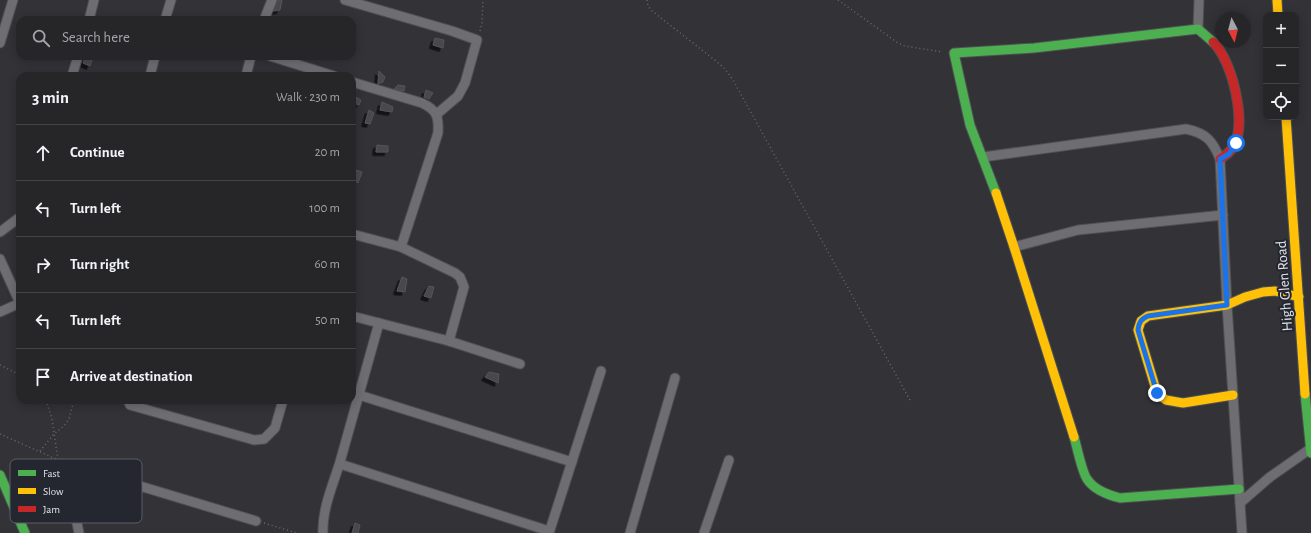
<!DOCTYPE html>
<meta charset="utf-8">
<style>
:root{--surface:#262629;--page:#2e2e31;--text:#f1f3f6;--muted:#a4a5a8;--line:#424346}
body{margin:0;font-family:"Alegreya Sans",sans-serif;background:var(--page);color:var(--text)}
.controls{position:absolute;right:12px;top:12px;display:grid;overflow:hidden;border-radius:8px;box-shadow:0 2px 10px #0003}
.controls button{width:36px;height:36px;display:grid;place-items:center;padding:0;border:0;border-bottom:1px solid var(--line);background:var(--surface);color:var(--text);font:20px sans-serif}
.compass{position:absolute;left:1215px;top:12px;width:36px;height:36px;border-radius:50%;background:var(--surface);box-shadow:0 2px 10px #0003;rotate:173deg}
.stop{position:absolute;width:12px;height:12px;margin:-9px;border:3px solid #1a73e8;border-radius:50%;background:#fff}
.stop.end{background:#1a73e8;border-color:#fff;box-shadow:0 1px 4px #0008}
.list{margin:0;padding:0;list-style:none}
h2{display:flex;justify-content:space-between;align-items:center;height:52px;margin:0;padding:0 16px;font-size:17px}
h2 small{font-size:13px;font-weight:400;color:var(--muted)}
.list li{display:grid;grid-template-columns:26px 1fr auto;gap:12px;align-items:center;box-sizing:border-box;height:56px;padding:0 16px;border-top:1px solid var(--line)}
.list b{display:block;font-size:15px;white-space:nowrap}
.list em{font-size:13px;font-style:normal;color:var(--muted)}
.icon{flex:none;width:22px;height:22px;fill:none;stroke:currentColor;stroke-width:2;stroke-linecap:round;stroke-linejoin:round}
.map{position:relative;flex:none;width:1311px;height:533px;overflow:hidden}
.search{position:absolute;background:var(--surface);box-shadow:0 2px 10px #0003;left:16px;top:16px;width:340px;height:44px;display:flex;align-items:center;gap:10px;box-sizing:border-box;padding:0 14px;border-radius:12px;color:var(--muted);font-size:15px}
.panel{position:absolute;background:var(--surface);box-shadow:0 2px 10px #0003;left:16px;top:72px;width:340px;height:332px;border-radius:12px}
.map>svg:first-child{display:block}
.building{fill:#49494d;stroke:#555559;filter:url(#shadow)}
.lines{fill:none;stroke-linecap:round;stroke-linejoin:round}
.street-casing{stroke:#4e4f53;stroke-width:11}
.fast-casing{stroke:#4e4f53;stroke-width:11}
.slow-casing{stroke:#4e4f53;stroke-width:11}
.jam-casing{stroke:#4e4f53;stroke-width:11}
.path{stroke:#696a6e;stroke-width:1.5;stroke-dasharray:1 3;stroke-linecap:butt}
.street{stroke:#6e6e72;stroke-width:9}
.fast{stroke:#4caf50;stroke-width:9}
.slow{stroke:#ffc107;stroke-width:9}
.jam{stroke:#c62828;stroke-width:9}
.route{stroke:#1a73e8;stroke-width:5}
.labels{text-anchor:middle;stroke-width:4;stroke-linejoin:round;paint-order:stroke}
.street-label{font-size:15px;fill:#e1e2e8;stroke:#252730}
.key{fill:#252730;stroke:#5d5f67;stroke-width:1}
.key-label{font-size:11px;fill:#e1e2e8}
</style>
<div class="map">
<svg width="1311" height="533" viewBox="0 0 1311 533">
<defs>
<filter id="shadow"><feDropShadow dx="-3.5" dy="3.5" stdDeviation="0" flood-color="#0009"/></filter>
</defs>
<rect width="100%" height="100%" fill="#323237"/>
<!-- building -->
<g class="building">
<path d="M276,0h6l-2,10 -7,1z"/>
<path d="M435,38l9,2 -1,8 -10,-3z"/>
<path d="M86,56l7,1 -3,9 -7,-3z"/>
<path d="M379,71l6,6 -2,5 -5,2z"/>
<path d="M398,85l7,1 -1,5 -10,-2z"/>
<path d="M426,90l7,3 -4,6 -5,-2z"/>
<path d="M352,95l9,5 -2,5 -7,-3z"/>
<path d="M382,102l11,5 -1,5 -12,-2z"/>
<path d="M369,110l5,3 -4,11 -5,-1z"/>
<path d="M377,145l11,1v6h-12z"/>
<path d="M356,170l6,2 -4,11 -4,-2z"/>
<path d="M402,277l5,2 -2,13 -8,-1z"/>
<path d="M429,286l5,1 -3,11 -7,-2z"/>
<path d="M489,372l10,2 -1,9 -13,-6z"/>
<path d="M355,523l5,2 -2,8h-6z"/>
</g>
<g class="lines">
<!-- street casing -->
<g class="street-casing">
<g id="street">
<path d="M345,0l107,31 25,9 -12,43 -7,13 -21,18"/>
<path d="M89,20l5,-20"/>
<path d="M165,20l6,-20"/>
<path d="M264,20l8,-20"/>
<path d="M1198,29l1,-29"/>
<path d="M0,43l13,-43"/>
<path d="M270,56l64,20"/>
<path d="M72,76l6,-20"/>
<path d="M150,76l5,-20"/>
<path d="M246,76l5,-20"/>
<path d="M352,82l70,21c15,7 17,14 16,30l-37,114"/>
<path d="M983,157l203,-28c20,4 27,12 34,30l7,146 15,228"/>
<path d="M0,232l20,-15"/>
<path d="M352,234l49,13 54,26 5,4 4,10 -15,54"/>
<path d="M1014,247l64,-17 145,-15"/>
<path d="M0,259l20,44"/>
<path d="M0,312l20,-9"/>
<path d="M379,323l70,18 71,23"/>
<path d="M359,395l213,67"/>
<path d="M128,400l2,5 124,35 10,-1 11,-11 8,-28"/>
<path d="M340,464l209,67"/>
<path d="M1240,503l30,-26 40,-28"/>
<path d="M79,533l-2,-10 2,-49 11,-3 166,50"/>
<path d="M323,533c-1,-24 10,-48 17,-71 13,-46 26,-93 39,-139l-27,-7"/>
<path d="M549,533l52,-162"/>
<path d="M630,533l45,-155"/>
<path d="M704,533l25,-73"/>
</g>
</g>
<!-- fast casing -->
<g class="fast-casing">
<g id="fast">
<path d="M996,193l-26,-68 -16,-72 80,-5 164,-19 15,13"/>
<path d="M1305,394l6,59"/>
<path d="M1074,437c3,10 8,35 13,42 7,11 21,16 33,19l119,-9"/>
<path d="M0,475l25,58"/>
</g>
</g>
<!-- slow casing -->
<g class="slow-casing">
<g id="slow">
<path d="M1277,0l1,15"/>
<path d="M1286,117l19,277"/>
<path d="M996,193l18,54 60,190"/>
<path d="M1233,395l-50,8 -17,-3 -9,-7 -19,-63 3,-9 7,-5 79,-11 18,-8 18,-5 12,-1 24,6"/>
</g>
</g>
<!-- jam casing -->
<g class="jam-casing">
<path id="jam" d="M1213,42c19,18 33,77 22,102 -3,7 -9,11 -15,15"/>
</g>
<!-- path -->
<g class="path">
<path d="M647,0l1,6 4,5 64,50 9,8 8,11 178,322"/>
<path d="M838,0l60,43 7,3 38,6"/>
<path d="M480,31l2,-8 1,-23"/>
<path d="M0,365l20,10"/>
<path d="M46,400l6,19 6,41"/>
<path d="M0,434l58,26 14,9"/>
<path d="M40,451l14,-17 10,-8 5,-7 5,-19"/>
<path d="M264,523l33,10"/>
</g>
<!-- street -->
<use href="#street" class="street"/>
<!-- fast -->
<use href="#fast" class="fast"/>
<!-- slow -->
<use href="#slow" class="slow"/>
<!-- jam -->
<use href="#jam" class="jam"/>
</g>
<g class="lines">
<!-- route -->
<path class="route" d="M1157,393l-19,-63c1,-8 3,-11 10,-14l79,-11 -7,-146 9,-5 7,-11"/>
</g>
<g class="labels">
<!-- street labels -->
<g class="street-label">
<text transform="translate(1284 286) rotate(-94)" y="5">High Glen Road</text>
</g>
</g>
<!-- legend -->
<rect x="10" y="459" width="132" height="64" rx="6" class="key"/>
<rect x="18" y="470" width="18" height="6" fill="#4caf50"/>
<rect x="18" y="488" width="18" height="6" fill="#ffc107"/>
<rect x="18" y="506" width="18" height="6" fill="#c62828"/>
<g class="key-label">
<text x="43" y="477">Fast</text>
<text x="43" y="495">Slow</text>
<text x="43" y="513">Jam</text>
</g>
</svg>
<div class="controls">
<button>+</button>
<button>−</button>
<button><svg class="icon" aria-label="locate" viewBox="0 0 24 24"><circle cx="12" cy="12" r="6"/><path d="M12 2v4M12 18v4M2 12h4M18 12h4"/></svg></button>
</div>
<svg class="compass" viewBox="-18 -18 36 36"><path d="M0-13l5 13h-10z" fill="#e53935"/><path d="M0 13l5-13h-10z" fill="#a4a5a8"/></svg>
<div class="stop" style="left:1236px;top:143px"></div>
<div class="stop end" style="left:1157px;top:393px"></div>
<div class="search"><svg class="icon" aria-label="search" viewBox="0 0 24 24"><circle cx="10" cy="10" r="6"/><path d="M15 15l6 6"/></svg>Search here</div>
<section class="panel">
<h2>3 min<small>Walk · 230 m</small></h2>
<ul class="list">
<li><svg class="icon" aria-label="ahead" viewBox="0 0 24 24"><path d="M12 20V5M6 11l6-6 6 6"/></svg><div><b>Continue</b></div><em>20 m</em></li>
<li><svg class="icon" aria-label="left" viewBox="0 0 24 24"><path d="M17 20v-9H6M10 6l-5 5 5 5"/></svg><div><b>Turn left</b></div><em>100 m</em></li>
<li><svg class="icon" aria-label="right" viewBox="0 0 24 24"><path d="M7 20v-9h11M14 6l5 5-5 5"/></svg><div><b>Turn right</b></div><em>60 m</em></li>
<li><svg class="icon" aria-label="left" viewBox="0 0 24 24"><path d="M17 20v-9H6M10 6l-5 5 5 5"/></svg><div><b>Turn left</b></div><em>50 m</em></li>
<li><svg class="icon" aria-label="arrive" viewBox="0 0 24 24"><path d="M6 21V4h12l-3 4 3 4H6"/></svg><div><b>Arrive at destination</b></div></li>
</ul>
</section>
</div>
